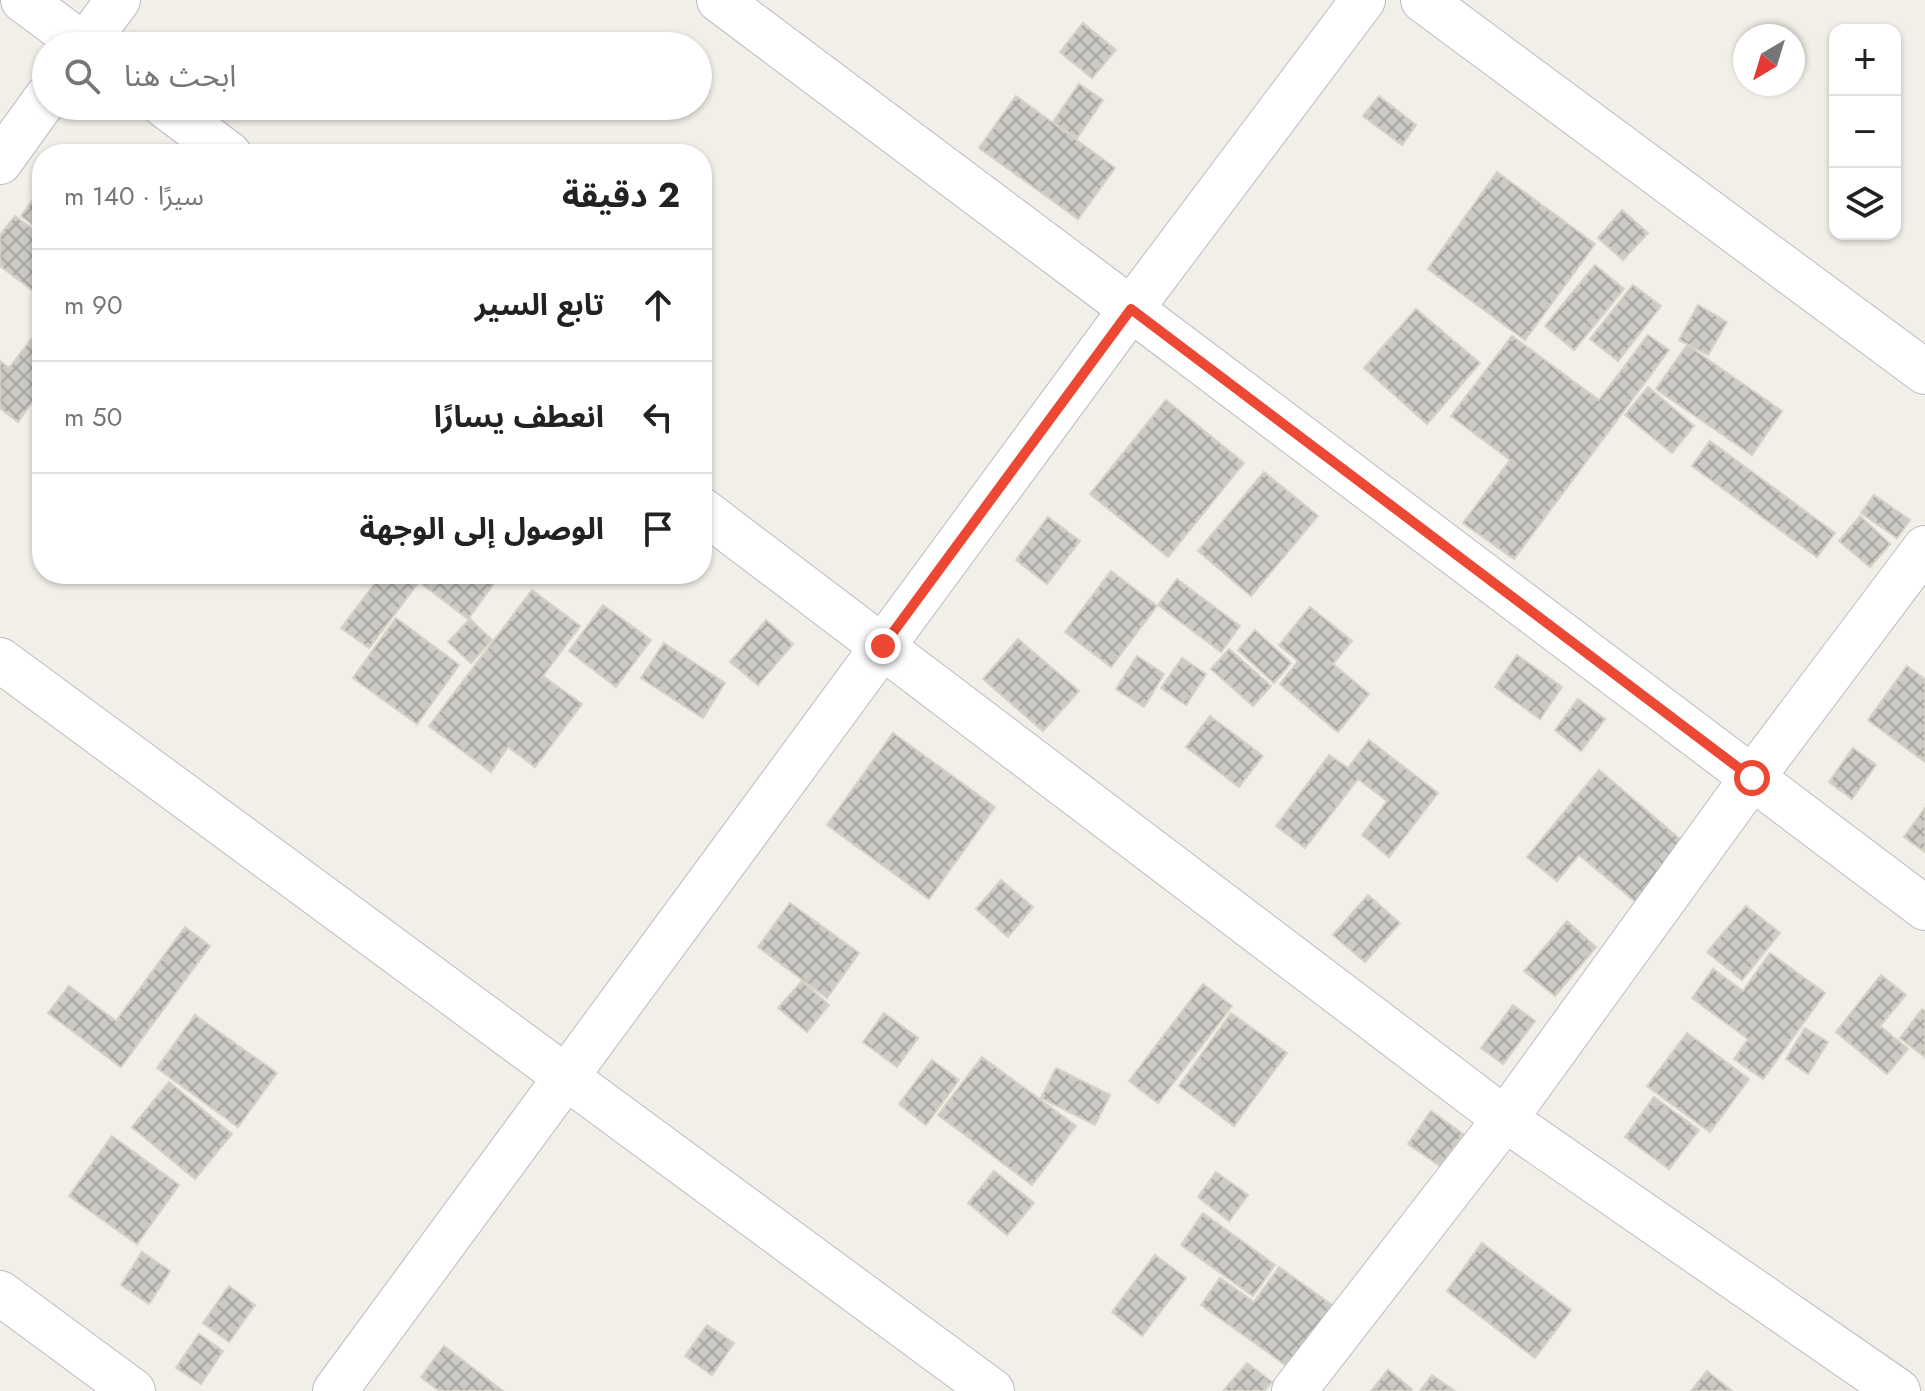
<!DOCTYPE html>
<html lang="ar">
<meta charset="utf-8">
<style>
:root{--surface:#fff;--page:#f6f6f6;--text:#222;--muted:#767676;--line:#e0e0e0}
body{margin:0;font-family:Jost,"Noto Sans Arabic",sans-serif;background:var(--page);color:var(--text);direction:rtl}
.controls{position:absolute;right:24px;top:24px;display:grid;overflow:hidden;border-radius:16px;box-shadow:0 2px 6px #0004}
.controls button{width:72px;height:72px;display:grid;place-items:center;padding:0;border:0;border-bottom:2px solid var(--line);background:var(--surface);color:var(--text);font:40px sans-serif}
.compass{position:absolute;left:1733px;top:24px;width:72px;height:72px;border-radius:50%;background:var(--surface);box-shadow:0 2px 6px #0004;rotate:218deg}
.stop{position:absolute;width:24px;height:24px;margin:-18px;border:6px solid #ec4833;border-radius:50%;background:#fff}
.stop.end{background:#ec4833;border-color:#fff;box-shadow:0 2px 8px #0008}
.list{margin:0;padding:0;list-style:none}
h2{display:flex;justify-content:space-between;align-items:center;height:104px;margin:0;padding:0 32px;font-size:34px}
h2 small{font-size:26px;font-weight:400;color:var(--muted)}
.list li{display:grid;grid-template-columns:52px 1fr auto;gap:24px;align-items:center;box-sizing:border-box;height:112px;padding:0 32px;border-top:2px solid var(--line)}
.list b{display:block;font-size:30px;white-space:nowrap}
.list em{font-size:26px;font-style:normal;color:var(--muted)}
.icon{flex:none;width:44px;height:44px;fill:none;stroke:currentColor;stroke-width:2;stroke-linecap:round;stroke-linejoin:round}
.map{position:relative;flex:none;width:1925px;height:1391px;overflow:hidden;direction:ltr}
.search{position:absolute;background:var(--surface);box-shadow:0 2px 6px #0004;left:32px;top:32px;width:680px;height:88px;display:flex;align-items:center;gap:20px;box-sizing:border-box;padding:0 28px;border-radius:44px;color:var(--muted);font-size:30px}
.panel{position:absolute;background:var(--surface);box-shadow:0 2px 6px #0004;left:32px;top:144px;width:680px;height:440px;border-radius:32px;direction:rtl}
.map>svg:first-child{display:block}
.building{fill:url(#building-cross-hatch);stroke:#d6d1c5;stroke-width:2}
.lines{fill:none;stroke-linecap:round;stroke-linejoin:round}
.street-casing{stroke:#babcc1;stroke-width:46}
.street{stroke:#fff;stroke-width:44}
.route{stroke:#ec4833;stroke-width:10}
</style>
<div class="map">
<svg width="1925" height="1391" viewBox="0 0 1925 1391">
<defs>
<pattern id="building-cross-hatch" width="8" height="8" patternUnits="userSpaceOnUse" patternTransform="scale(2)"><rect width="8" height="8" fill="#cccac4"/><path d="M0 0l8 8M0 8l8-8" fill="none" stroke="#a9a7a3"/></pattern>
</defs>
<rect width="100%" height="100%" fill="#f1efe7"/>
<!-- building -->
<g class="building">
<path d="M1083,23l33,27 -24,28 -32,-26z"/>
<path d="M1079,84l24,16 -26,38 -24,-16z"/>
<path d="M1016,96l99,72 -37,51 -99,-71z"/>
<path d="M1379,96l37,29 -14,20 -39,-29z"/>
<path d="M1497,172l98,72 -70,96 -97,-71z"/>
<path d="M42,187v44l-21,-15z"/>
<path d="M1622,210l26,23 -25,27 -25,-22z"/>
<path d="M15,216l27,20v57l-2,3 -40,-30v-31z"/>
<path d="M1595,265l29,24 -50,61 -29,-24z"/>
<path d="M1633,285l28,21 -43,55 -28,-22z"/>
<path d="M1698,305l29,17 -19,33 -29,-15z"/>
<path d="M1416,309l64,54 -53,61 -63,-56z"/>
<path d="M1648,335l21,15 -155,209 -51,-36 47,-63 -59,-44 61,-80 87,64z"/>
<path d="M32,338l10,7v43l-24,34 -18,-14v-47l9,7z"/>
<path d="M1687,345l95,66 -30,44 -96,-66z"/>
<path d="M1648,387l46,39 -22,27 -47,-38z"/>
<path d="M1166,400l78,63 -76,94 -78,-63z"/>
<path d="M1710,441l125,92 -18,24 -125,-91z"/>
<path d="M1264,472l54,44 -67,80 -53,-45z"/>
<path d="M1874,495l36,25 -13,18 -36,-25z"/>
<path d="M1860,516l30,28 -20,23 -31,-26z"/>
<path d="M1048,517l32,24 -33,43 -31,-24z"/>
<path d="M1111,571l46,35 -46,61 -46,-35z"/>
<path d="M382,574h111l5,4 -30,41 -49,-37 -50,66 -28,-20z"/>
<path d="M1177,579l63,47 -19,26 -63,-47z"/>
<path d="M532,590l48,36 -37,50 39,28 -47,63 -27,-20 -17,25 -62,-46z"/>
<path d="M603,605l48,35 -35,47 -47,-36z"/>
<path d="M1310,607l42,34 -19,23 36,30 -31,38 -58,-48 18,-23 -19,-16z"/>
<path d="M396,618l63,47 -42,59 -64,-46z"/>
<path d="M470,619l22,21 -21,23 -23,-21z"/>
<path d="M766,620l27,24 -35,41 -28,-23z"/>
<path d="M1255,630l36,33 -17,20 -36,-33z"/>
<path d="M1018,639l61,52 -36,40 -60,-52z"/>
<path d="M664,643l61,40 -22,35 -62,-40z"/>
<path d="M1229,649l42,37 -18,20 -42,-37z"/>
<path d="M1517,655l45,32 -22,32 -45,-32z"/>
<path d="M1137,656l27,18 -20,33 -28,-18z"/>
<path d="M1182,658l24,16 -20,31 -25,-17z"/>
<path d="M1907,666l18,13v83l-57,-42z"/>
<path d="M1578,699l27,20 -24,32 -26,-21z"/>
<path d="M1210,716l53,40 -24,31 -53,-40z"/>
<path d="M893,733l102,74 -66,92 -102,-74z"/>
<path d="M1369,740l69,53 -49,64 -27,-22 25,-34 -29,-22 -53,69 -29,-22 53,-71 19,13z"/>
<path d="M1853,748l23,17 -24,34 -23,-17z"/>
<path d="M1599,770l87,74 -49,59 -58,-48 -22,26 -30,-24z"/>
<path d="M1925,808v44l-21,-15z"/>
<path d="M1001,880l32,27 -25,30 -32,-28z"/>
<path d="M1368,895l32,28 -35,39 -32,-27z"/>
<path d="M790,903l69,50 -32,45 -69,-51z"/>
<path d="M1746,906l34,27 -38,47 -35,-28z"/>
<path d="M1567,921l29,26 -41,49 -31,-25z"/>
<path d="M185,927l25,19 -89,121 -73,-54 21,-27 47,35z"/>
<path d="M1770,953l55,40 -62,86 -29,-20 14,-20 -56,-41 21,-29 30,22z"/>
<path d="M1881,975l25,20 -26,31 28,23 -21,25 -51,-42z"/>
<path d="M802,981l27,24 -22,27 -29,-24z"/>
<path d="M1203,984l29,22 -74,97 -29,-22z"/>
<path d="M1513,1005l22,16 -32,43 -22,-16z"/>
<path d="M1922,1009l3,2v46l-25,-19z"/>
<path d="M884,1013l34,25 -21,29 -34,-25z"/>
<path d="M1231,1013l56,40 -53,73 -55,-40z"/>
<path d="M195,1015l82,58 -39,54 -81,-59z"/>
<path d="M1805,1028l23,14 -20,32 -22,-15z"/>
<path d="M1687,1033l62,46 -39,53 -63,-46z"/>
<path d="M982,1057l94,69 -44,59 -94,-70z"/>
<path d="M932,1060l27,20 -33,45 -27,-21z"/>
<path d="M1056,1068l54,27 -15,30 -54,-27z"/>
<path d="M169,1082l63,52 -37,45 -63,-52z"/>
<path d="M1654,1097l45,33 -30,39 -44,-32z"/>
<path d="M1431,1111l32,23 -23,32 -32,-22z"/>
<path d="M112,1136l67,49 -42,59 -68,-48z"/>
<path d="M994,1171l40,32 -27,32 -39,-32z"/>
<path d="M1216,1172l32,23 -19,26 -31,-24z"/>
<path d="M1203,1213l72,52 -22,31 -72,-51z"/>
<path d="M1482,1243l89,67 -36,48 -88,-67z"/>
<path d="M142,1252l28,19 -21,33 -28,-19z"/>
<path d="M1155,1255l31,23 -44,58 -30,-24z"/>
<path d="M1279,1267l53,38 -45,61 -86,-61 19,-27 34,24z"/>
<path d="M229,1286l26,19 -26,37 -26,-19z"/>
<path d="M707,1325l27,18 -22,32 -27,-19z"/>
<path d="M199,1334l24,17 -22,33 -25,-16z"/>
<path d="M444,1346l59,45h-64l-18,-14z"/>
<path d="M1247,1363l25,19 -8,9h-41z"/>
<path d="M1388,1370l24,19 -2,2h-39z"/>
<path d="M1707,1371l25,20h-41z"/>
<path d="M1432,1375l23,16h-35z"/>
</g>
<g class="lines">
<!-- street casing -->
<g class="street-casing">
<g id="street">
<path d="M23,0l62,46"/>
<path d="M719,0l412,309 794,599"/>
<path d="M1423,0l502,372"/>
<path d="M84,46l34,-46"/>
<path d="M165,106l64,48"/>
<path d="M0,162l46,-64"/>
<path d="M702,510l803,609 393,272"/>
<path d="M0,660l992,731"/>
<path d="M0,1293l133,98"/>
<path d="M335,1391l796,-1082 232,-309"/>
<path d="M1294,1391l211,-272 247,-341 173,-230"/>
</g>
</g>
<!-- street -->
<use href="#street" class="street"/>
</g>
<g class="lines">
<!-- route -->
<path class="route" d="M883,646l248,-337 621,469"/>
</g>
</svg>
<div class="controls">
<button>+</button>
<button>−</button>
<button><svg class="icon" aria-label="layers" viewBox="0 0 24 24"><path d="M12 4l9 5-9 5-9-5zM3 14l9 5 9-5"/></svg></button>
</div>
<svg class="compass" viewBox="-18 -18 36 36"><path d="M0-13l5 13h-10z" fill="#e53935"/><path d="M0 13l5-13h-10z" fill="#767676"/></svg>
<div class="stop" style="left:1752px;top:778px"></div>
<div class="stop end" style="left:883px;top:646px"></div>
<div class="search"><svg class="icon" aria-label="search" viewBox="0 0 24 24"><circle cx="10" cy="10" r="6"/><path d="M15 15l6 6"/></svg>ابحث هنا</div>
<section class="panel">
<h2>2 دقيقة<small>سيرًا · 140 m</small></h2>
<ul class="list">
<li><svg class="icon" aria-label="ahead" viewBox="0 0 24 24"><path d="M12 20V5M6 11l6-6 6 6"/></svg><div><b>تابع السير</b></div><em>90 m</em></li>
<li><svg class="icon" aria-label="left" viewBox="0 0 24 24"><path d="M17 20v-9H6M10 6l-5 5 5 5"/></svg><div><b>انعطف يسارًا</b></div><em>50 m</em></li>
<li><svg class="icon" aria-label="arrive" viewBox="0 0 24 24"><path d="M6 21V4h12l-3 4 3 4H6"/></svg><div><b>الوصول إلى الوجهة</b></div></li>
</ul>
</section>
</div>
